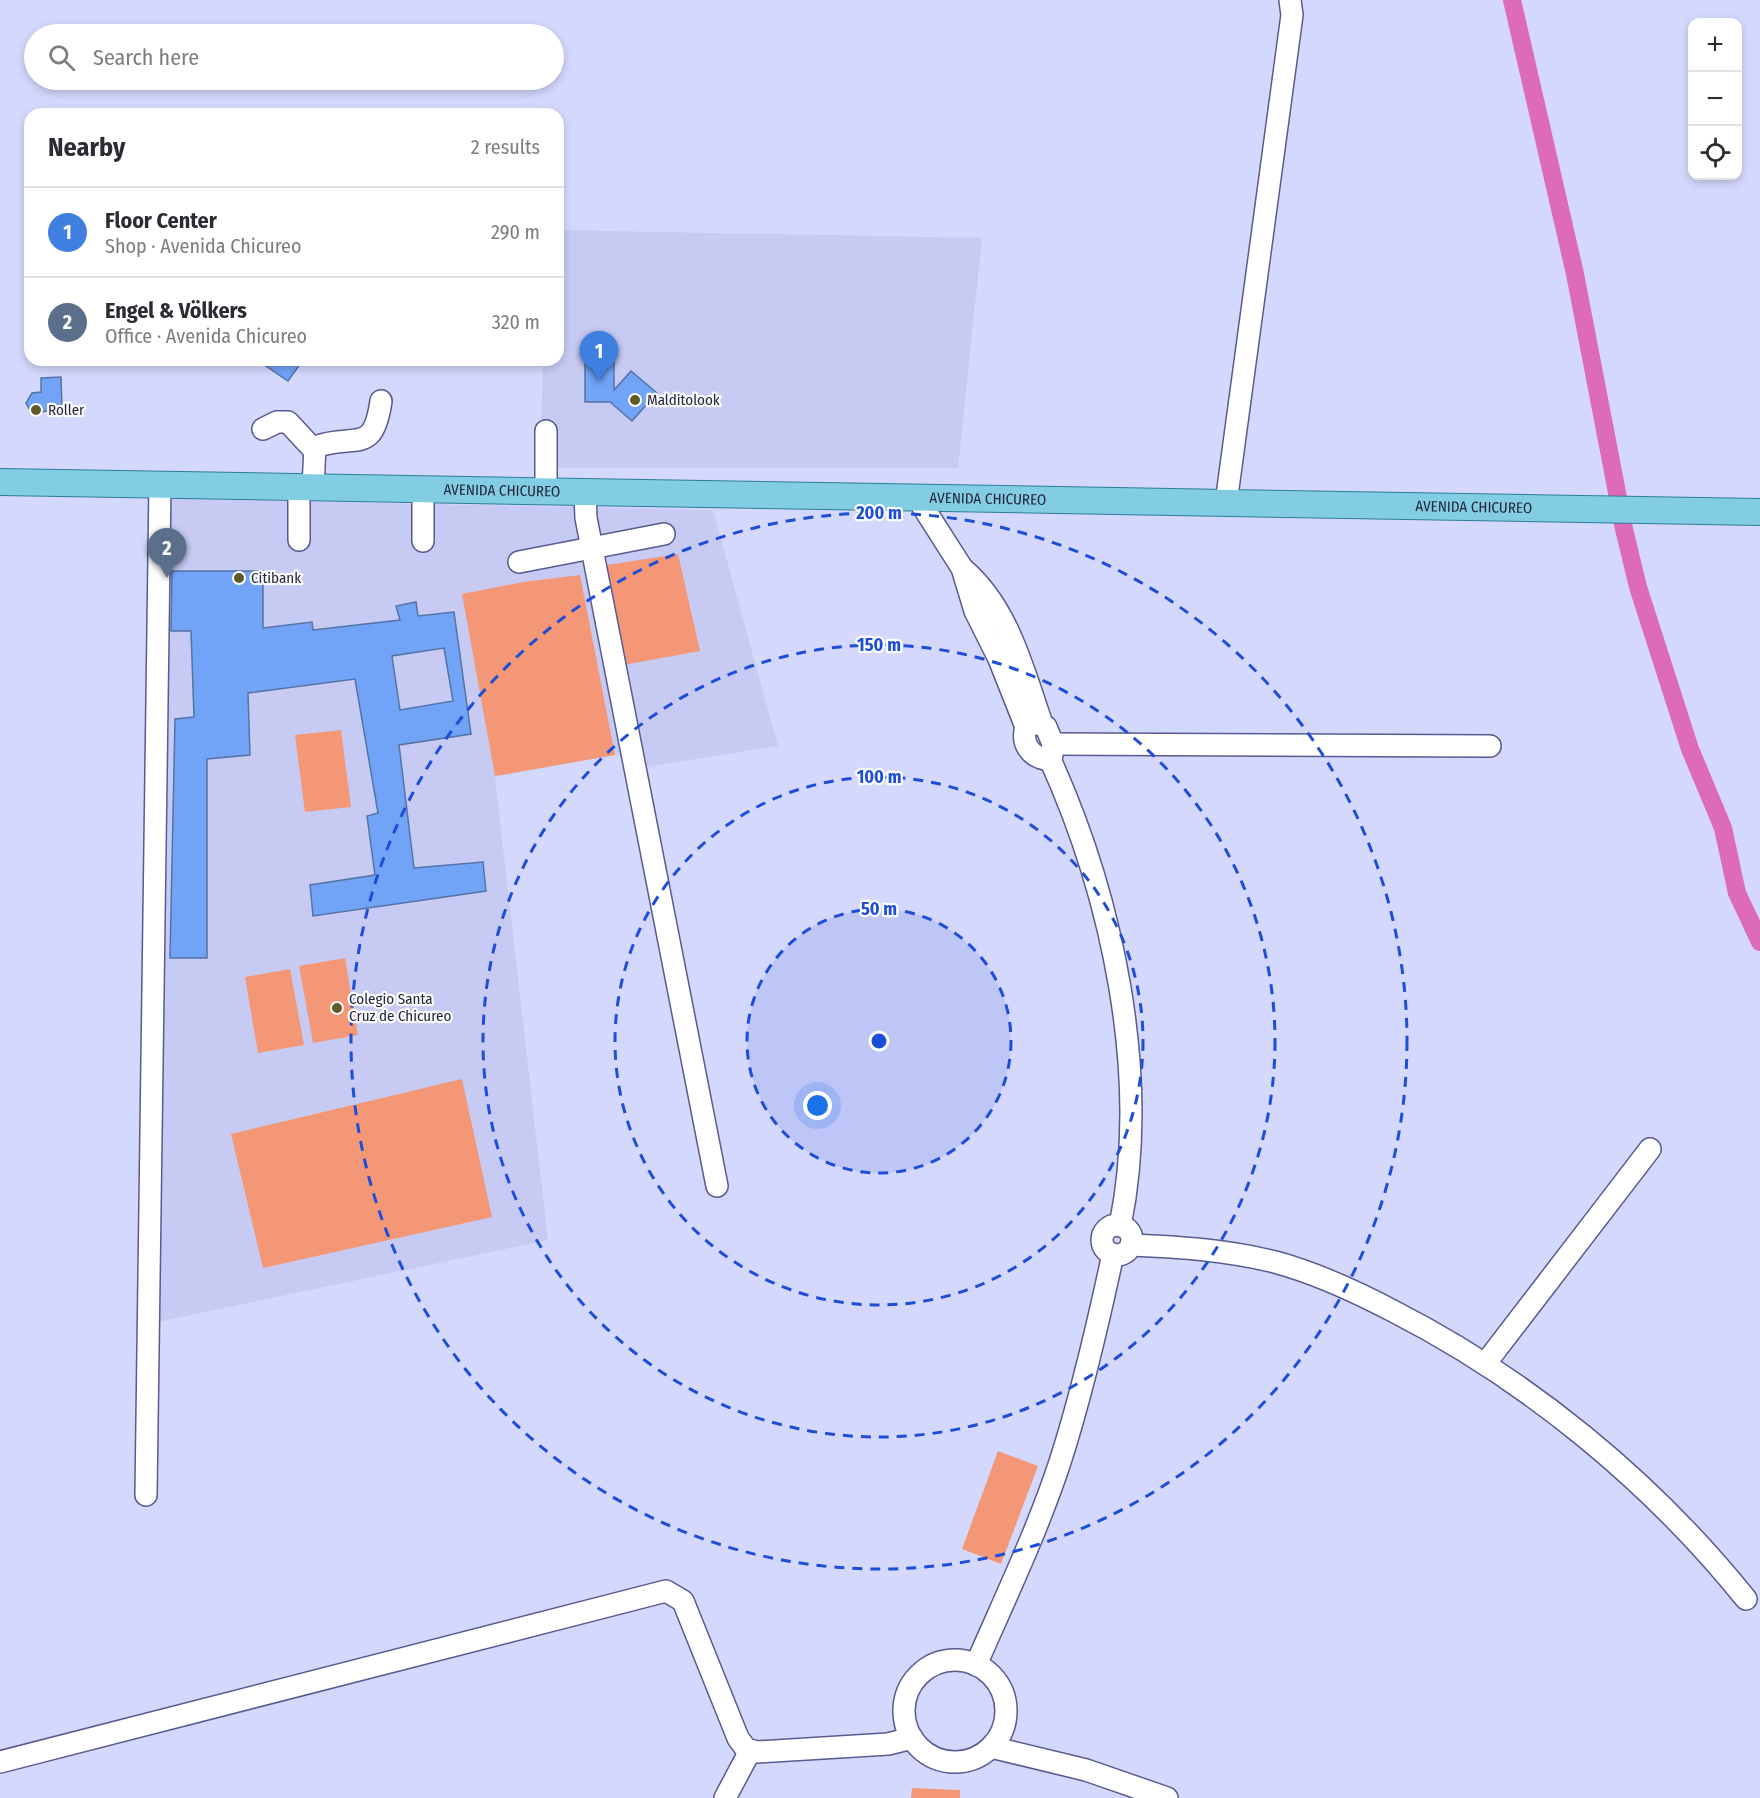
<!DOCTYPE html>
<meta charset="utf-8">
<style>
:root{--surface:#fff;--page:#f7f7f7;--text:#2b2b33;--muted:#7c7c81;--line:#e1e1e2;--accent:#2563eb}
body{margin:0;font-family:"Fira Sans Condensed",sans-serif;background:var(--page);color:var(--text)}
.controls{position:absolute;right:18px;top:18px;display:grid;overflow:hidden;border-radius:12px;box-shadow:0 3px 9px #0003}
.controls button{width:54px;height:54px;display:grid;place-items:center;padding:0;border:0;border-bottom:2px solid var(--line);background:var(--surface);color:var(--text);font:30px sans-serif}
.you{position:absolute;left:818px;top:1106px;width:21px;height:21px;margin:-15px;border:4px solid #fff;border-radius:50%;background:#1a73e8;box-shadow:0 0 0 9px #1a73e833}
.badge{display:grid;place-items:center;width:39px;height:39px;border-radius:50%;background:var(--accent);color:#fff;font-size:20px;font-weight:700}
.pin{position:absolute;translate:-50% -50px;filter:drop-shadow(0 2px 3px #0008)}
.pin::after{content:'';position:absolute;top:32px;width:21px;height:18px;background:inherit;clip-path:polygon(0 0,100% 0,50% 100%)}
.list{margin:0;padding:0;list-style:none}
h2{display:flex;justify-content:space-between;align-items:center;height:78px;margin:0;padding:0 24px;font-size:26px}
h2 small{font-size:20px;font-weight:400;color:var(--muted)}
.list li{display:grid;grid-template-columns:39px 1fr auto;gap:18px;align-items:center;box-sizing:border-box;height:90px;padding:0 24px;border-top:2px solid var(--line)}
.list b{display:block;font-size:22px;white-space:nowrap}
.list p{margin:0;font-size:20px;white-space:nowrap;color:var(--muted)}
.list em{font-size:20px;font-style:normal;color:var(--muted)}
.icon{flex:none;width:33px;height:33px;fill:none;stroke:currentColor;stroke-width:2;stroke-linecap:round;stroke-linejoin:round}
.map{position:relative;flex:none;width:1760px;height:1798px;overflow:hidden}
.search{position:absolute;background:var(--surface);box-shadow:0 3px 9px #0003;left:24px;top:24px;width:540px;height:66px;display:flex;align-items:center;gap:15px;box-sizing:border-box;padding:0 21px;border-radius:33px;color:var(--muted);font-size:22px}
.panel{position:absolute;background:var(--surface);box-shadow:0 3px 9px #0003;left:24px;top:108px;width:540px;height:258px;border-radius:18px}
.map>svg:first-child{display:block}
.built{fill:#c7cbf4}
.green{fill:#f49776}
.lines{fill:none;stroke-linecap:round;stroke-linejoin:round}
.canal{stroke:#dd6bba;stroke-width:18}
.building{fill:#71a3f7;stroke:#5573a5;stroke-width:1.5;fill-rule:evenodd}
.minor-casing{stroke:#585a91;stroke-width:24}
.major-casing{stroke:#2c7d9b;stroke-width:28}
.minor{stroke:#fff;stroke-width:21}
.major{stroke:#83cde2;stroke-width:26}
.ring{fill:none;stroke:#1d4ed8;stroke-width:3;stroke-dasharray:10 8}
.poi-dot{fill:#615926;stroke:#fcfcfc;stroke-width:2}
.labels{text-anchor:middle;stroke-width:4.5;stroke-linejoin:round;paint-order:stroke}
.poi-label{font-size:15px;fill:#24263d;stroke:#fcfcfc;text-anchor:start}
.street-label{font-size:15px;fill:#24263d;stroke:#fcfcfc}
.centre{fill:#1d4ed8;stroke:#fcfcfc;stroke-width:3}
.ring-label{font-size:18px;text-anchor:middle;font-weight:bold;fill:#1d4ed8;stroke:#fcfcfc;stroke-width:4.5;stroke-linejoin:round;paint-order:stroke}
</style>
<div class="map">
<svg width="1760" height="1798" viewBox="0 0 1760 1798">
<rect width="100%" height="100%" fill="#d4d8fd"/>
<!-- built -->
<g class="built">
<path d="M558,230l424,8 -24,230h-418l3,-108h15z"/>
<path d="M153,498l560,12 65,236 -152,24 -7,-16 -124,23 53,463 -395,83z"/>
</g>
<!-- green -->
<g class="green">
<path d="M678,554l22,97 -82,15 -18,-100z"/>
<path d="M580,575l35,180 -120,21 -33,-182 61,-12z"/>
<path d="M341,730l10,77 -46,5 -10,-77z"/>
<path d="M345,958l13,77 -45,8 -14,-77z"/>
<path d="M290,969l14,76 -46,8 -13,-76z"/>
<path d="M462,1079l30,138 -229,51 -32,-134z"/>
<path d="M998,1451l40,15 -37,98 -39,-15z"/>
<path d="M912,1788l48,2v8h-49z"/>
</g>
<g class="lines">
<!-- canal -->
<path class="canal" d="M1512,0l63,274 49,255 14,58 52,162 33,79 14,65 23,49"/>
</g>
<!-- building -->
<g class="building">
<path d="M585,359h29v31l17,-19 26,22 -25,28 -22,-19h-25z"/>
<path d="M257,360h46l-15,21z"/>
<path d="M61,377l1,31 -30,6 -6,-11 6,-10 9,-1v-14z"/>
<path d="M172,571h91v57l49,-6 1,8 87,-10 -4,-14 20,-4 2,14 36,-4 17,122 -72,11 15,123 69,-6 3,29 -173,25 -3,-31 65,-10 -8,-59 11,-3 -23,-134 -107,14 2,62 -43,4v199h-37l5,-239 19,-2 -3,-86h-20zM444,648l9,53 -53,9 -8,-54z"/>
</g>
<g class="lines">
<!-- minor casing -->
<g class="minor-casing">
<g id="minor">
<path d="M263,429l14,-7h11l26,28"/>
<path d="M546,431v61"/>
<path d="M299,487v53"/>
<path d="M313,487l2,-40c40,-15 58,10 66,-46"/>
<path d="M585,492l1,26 131,668"/>
<path d="M918,499l44,69 13,43 24,48 27,68"/>
<path d="M1226,503l66,-488 -2,-15"/>
<path d="M423,541v-52"/>
<path d="M519,562l145,-28"/>
<path d="M963,569c45,38 60,100 79,155"/>
<path d="M1036,723l10,4 7,17 -1,11 -7,4c-15,-3 -24,-16 -19,-32z"/>
<path d="M1053,744l437,2"/>
<path d="M1049,757c63,138 102,318 71,469"/>
<circle cx="1117" cy="1240" r="15"/>
<path d="M1131,1245c49,2 96,5 144,17 41,11 80,29 118,49 135,69 258,170 353,288"/>
<path d="M1485,1364l165,-215"/>
<path d="M146,1495l14,-1011"/>
<circle cx="955" cy="1711" r="51"/>
<path d="M976,1665c29,-67 61,-133 84,-203 22,-68 38,-138 53,-208"/>
<path d="M991,1747l95,23 81,28"/>
<path d="M0,1762l666,-171 17,10 55,137 8,11 11,3 131,-8 24,-6"/>
<path d="M725,1798l25,-47"/>
</g>
</g>
<!-- major casing -->
<g class="major-casing">
<g id="major">
<path id="s1" d="M0,482l1760,30"/>
</g>
</g>
<!-- minor -->
<use href="#minor" class="minor"/>
<!-- major -->
<use href="#major" class="major"/>
</g>
<!-- distance rings -->
<circle cx="879" cy="1041" r="132" fill="#1d4ed8" fill-opacity=".12"/>
<g class="ring">
<circle cx="879" cy="1041" r="132"/>
<circle cx="879" cy="1041" r="264"/>
<circle cx="879" cy="1041" r="396"/>
<circle cx="879" cy="1041" r="528"/>
</g>
<!-- markers -->
<g class="poi-dot">
<circle cx="635" cy="400" r="6"/>
<circle cx="36" cy="410" r="6"/>
<circle cx="239" cy="578" r="6"/>
<circle cx="337" cy="1008" r="6"/>
</g>
<g class="labels">
<!-- poi labels -->
<g class="poi-label">
<text x="647" y="405">Malditolook</text>
<text x="48" y="415">Roller</text>
<text x="251" y="583">Citibank</text>
<text x="349" y="1004">Colegio Santa<tspan x="349" dy="17">Cruz de Chicureo</tspan></text>
</g>
<!-- street labels -->
<g class="street-label">
<text dy="5" stroke="none"><textPath href="#s1" startOffset="502">AVENIDA CHICUREO</textPath></text>
<text dy="5" stroke="none"><textPath href="#s1" startOffset="988">AVENIDA CHICUREO</textPath></text>
<text dy="5" stroke="none"><textPath href="#s1" startOffset="1474">AVENIDA CHICUREO</textPath></text>
</g>
</g>
<circle cx="879" cy="1041" r="9" class="centre"/>
<g class="ring-label">
<text x="879" y="519">200 m</text>
<text x="879" y="651">150 m</text>
<text x="879" y="783">100 m</text>
<text x="879" y="915">50 m</text>
</g>
</svg>
<div class="controls">
<button>+</button>
<button>−</button>
<button><svg class="icon" aria-label="locate" viewBox="0 0 24 24"><circle cx="12" cy="12" r="6"/><path d="M12 2v4M12 18v4M2 12h4M18 12h4"/></svg></button>
</div>
<div class="you"></div>
<div class="pin badge" style="left:599px;top:381px;background:#3f7fe0">1</div>
<div class="pin badge" style="left:167px;top:578px;background:#5c6f8a">2</div>
<div class="search"><svg class="icon" aria-label="search" viewBox="0 0 24 24"><circle cx="10" cy="10" r="6"/><path d="M15 15l6 6"/></svg>Search here</div>
<section class="panel">
<h2>Nearby<small>2 results</small></h2>
<ul class="list">
<li><span class="badge" style="background:#3f7fe0">1</span><div><b>Floor Center</b><p>Shop · Avenida Chicureo</p></div><em>290 m</em></li>
<li><span class="badge" style="background:#5c6f8a">2</span><div><b>Engel &amp; Völkers</b><p>Office · Avenida Chicureo</p></div><em>320 m</em></li>
</ul>
</section>
</div>
